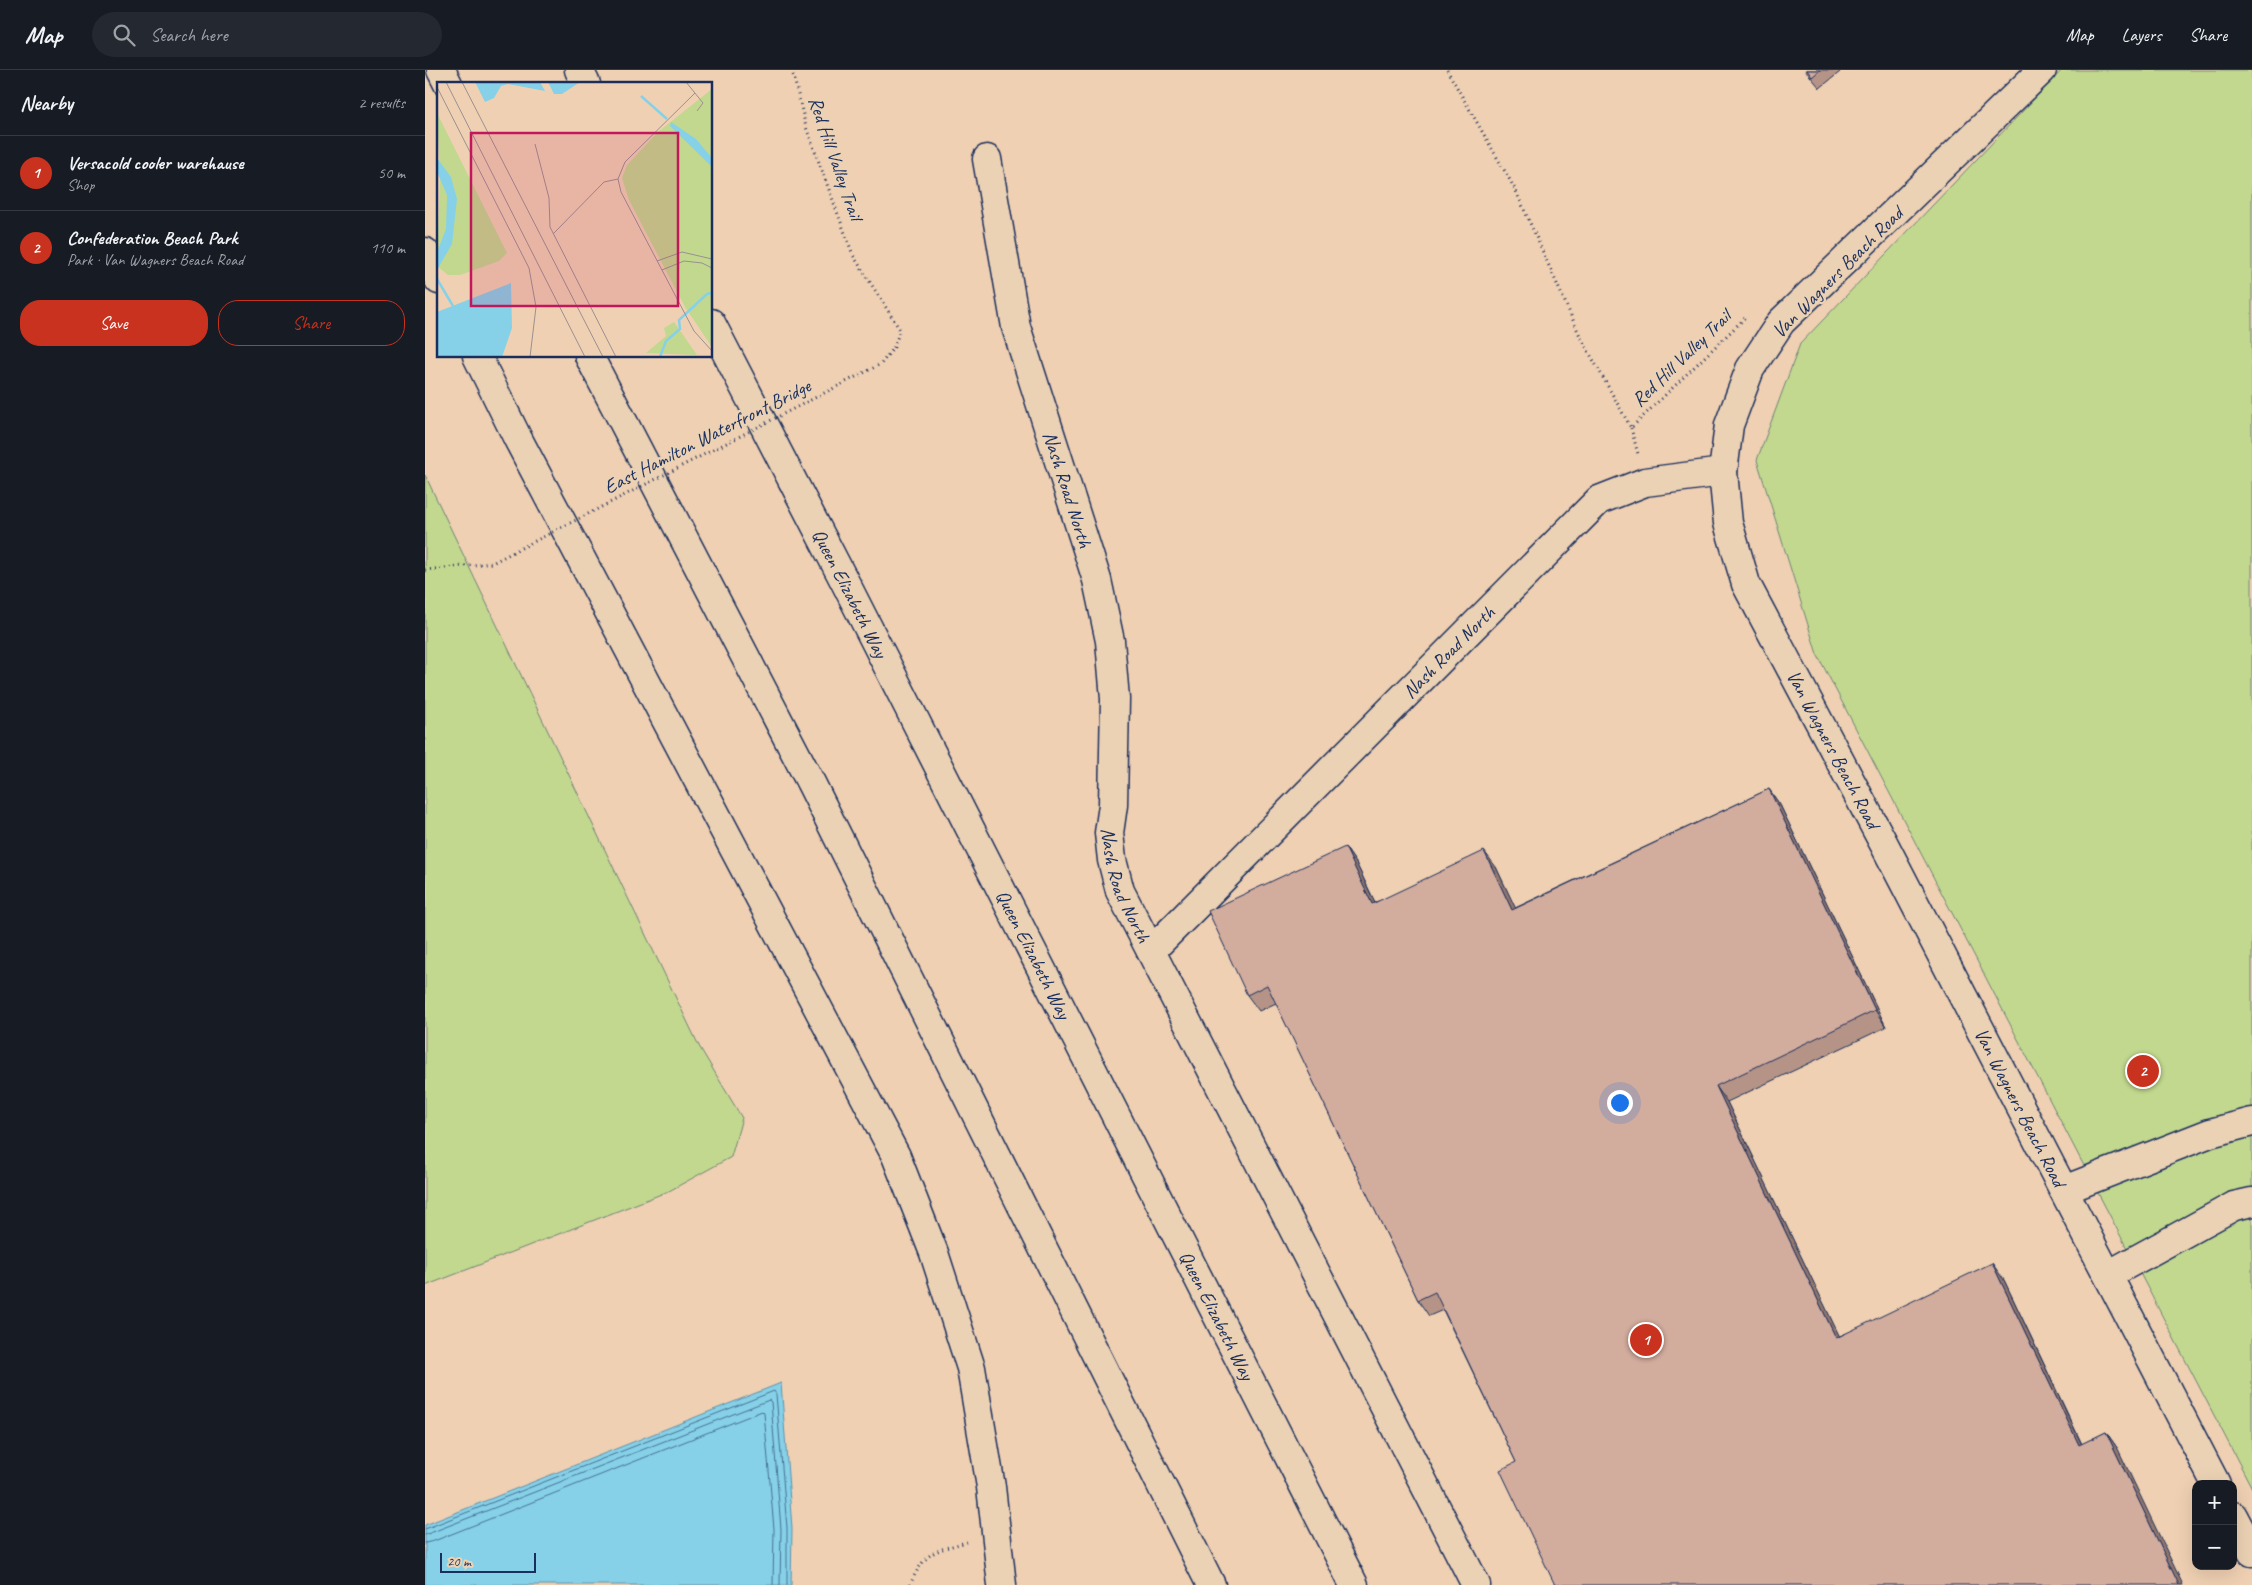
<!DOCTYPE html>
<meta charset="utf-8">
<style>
:root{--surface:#171b24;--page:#242831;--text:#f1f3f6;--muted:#9ea1a6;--line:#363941;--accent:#c8321e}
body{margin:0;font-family:Caveat,sans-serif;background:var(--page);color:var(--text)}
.controls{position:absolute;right:15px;bottom:15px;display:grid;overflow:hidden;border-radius:10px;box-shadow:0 5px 20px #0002}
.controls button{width:45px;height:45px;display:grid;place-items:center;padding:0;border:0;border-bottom:1px solid var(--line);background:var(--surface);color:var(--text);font:25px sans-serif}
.scale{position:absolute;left:15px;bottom:12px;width:96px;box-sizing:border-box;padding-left:5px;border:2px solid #1b2f5e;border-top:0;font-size:14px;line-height:18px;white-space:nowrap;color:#1b2f5e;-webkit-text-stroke:4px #ecd2b4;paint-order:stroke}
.you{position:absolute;left:1194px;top:1032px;width:18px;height:18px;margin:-12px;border:4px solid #fff;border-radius:50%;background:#1a73e8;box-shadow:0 0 0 8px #1a73e833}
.badge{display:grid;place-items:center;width:32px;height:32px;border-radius:50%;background:var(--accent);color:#fff;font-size:16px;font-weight:700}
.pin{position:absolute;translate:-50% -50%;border:2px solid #fff;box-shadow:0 1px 5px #0006}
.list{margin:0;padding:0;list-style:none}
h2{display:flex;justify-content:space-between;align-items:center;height:65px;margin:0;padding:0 20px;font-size:21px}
h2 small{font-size:16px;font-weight:400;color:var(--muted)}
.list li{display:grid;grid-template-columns:32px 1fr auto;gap:15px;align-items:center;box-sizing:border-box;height:75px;padding:0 20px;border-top:1px solid var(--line)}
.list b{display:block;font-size:19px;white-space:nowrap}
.list p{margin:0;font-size:16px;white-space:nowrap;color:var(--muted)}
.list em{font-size:16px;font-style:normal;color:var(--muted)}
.actions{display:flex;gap:10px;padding:15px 20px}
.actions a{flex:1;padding:11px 0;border:1px solid var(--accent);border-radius:20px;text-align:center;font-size:18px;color:var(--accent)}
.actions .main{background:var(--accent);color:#fff}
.icon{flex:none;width:28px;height:28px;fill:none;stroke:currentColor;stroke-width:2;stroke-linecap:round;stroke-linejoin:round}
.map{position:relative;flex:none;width:1827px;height:1515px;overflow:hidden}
header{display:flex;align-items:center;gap:30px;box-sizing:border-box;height:70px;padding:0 25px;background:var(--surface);border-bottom:1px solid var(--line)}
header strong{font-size:24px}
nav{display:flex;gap:28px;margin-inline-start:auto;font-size:18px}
.search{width:350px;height:45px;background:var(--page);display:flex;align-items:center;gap:12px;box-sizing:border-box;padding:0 18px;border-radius:28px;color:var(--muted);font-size:19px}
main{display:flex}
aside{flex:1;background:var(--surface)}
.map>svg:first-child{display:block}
.green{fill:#c2d88e;stroke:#6e8476}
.water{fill:#86d1e7;stroke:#5b90b0}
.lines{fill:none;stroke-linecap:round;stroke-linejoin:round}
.shore{stroke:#467095;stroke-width:1}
.minor-casing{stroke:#1b2f5e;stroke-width:31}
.highway-casing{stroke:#1b2f5e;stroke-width:31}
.path{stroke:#1b2f5e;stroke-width:3;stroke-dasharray:1 4;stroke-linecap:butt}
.minor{stroke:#ecd2b4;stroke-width:28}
.highway{stroke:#ecd2b4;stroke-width:28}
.path-bridge{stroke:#1b2f5e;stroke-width:3;stroke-dasharray:1 4;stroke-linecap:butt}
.wall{fill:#b59487;stroke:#1b2f5e}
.shaded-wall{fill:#93786e;stroke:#1b2f5e}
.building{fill:#d2ac9d;stroke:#1b2f5e}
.labels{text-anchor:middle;stroke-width:5;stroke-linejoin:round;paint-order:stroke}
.street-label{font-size:20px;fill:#1b2f5e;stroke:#ecd2b4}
.inset-river{fill:none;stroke:#86d1e7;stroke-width:2.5}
.inset-road{fill:none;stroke:#9a9090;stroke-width:1}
.view{fill:#c2185b;fill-opacity:0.15;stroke:#c2185b;stroke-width:2.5}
.inset-edge{fill:none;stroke:#1b2f5e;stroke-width:2.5}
</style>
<header>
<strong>Map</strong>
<div class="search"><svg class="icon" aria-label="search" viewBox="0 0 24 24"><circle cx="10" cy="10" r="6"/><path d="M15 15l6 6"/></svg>Search here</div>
<nav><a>Map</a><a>Layers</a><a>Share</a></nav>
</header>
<main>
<aside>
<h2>Nearby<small>2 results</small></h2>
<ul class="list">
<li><span class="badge">1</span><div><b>Versacold cooler warehause</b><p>Shop</p></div><em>50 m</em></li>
<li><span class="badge">2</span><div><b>Confederation Beach Park</b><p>Park · Van Wagners Beach Road</p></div><em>110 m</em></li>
</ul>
<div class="actions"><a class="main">Save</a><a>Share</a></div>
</aside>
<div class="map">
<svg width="1827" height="1515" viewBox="0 0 1827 1515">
<rect width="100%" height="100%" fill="#efd0b2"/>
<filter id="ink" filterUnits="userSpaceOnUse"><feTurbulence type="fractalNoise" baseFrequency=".02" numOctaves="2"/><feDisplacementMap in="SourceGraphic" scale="10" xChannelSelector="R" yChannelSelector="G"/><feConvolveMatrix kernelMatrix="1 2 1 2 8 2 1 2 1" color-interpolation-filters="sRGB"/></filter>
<g filter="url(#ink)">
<!-- green -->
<g class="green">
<path d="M1637,0h190v1418l-435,-834 -60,-194 43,-116z"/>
<path d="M0,405l274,571 43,72 -11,39 -62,34 -244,95z"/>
</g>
<!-- water -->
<path class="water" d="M356,1313l11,145 -1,57h-366v-60z"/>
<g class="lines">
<!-- shore -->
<g class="shore">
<path d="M0,1459l349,-138 2,3 11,134v57"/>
<path d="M0,1465l344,-135 2,2 10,127 -1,56"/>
<path d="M0,1473l9,-2 328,-130 2,2 10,116 -1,56"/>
</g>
<!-- minor casing -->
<g class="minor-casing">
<g id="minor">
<path id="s1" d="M1617,0l-261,252 -31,47 -21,56 -6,47 5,51 18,61 138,260 332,640"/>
<path id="s2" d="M562,89l29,168 81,253 13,61 5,58 -2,106 -4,28 3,27 8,31 356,694"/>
<path id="s3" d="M726,881l448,-451 46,-18 78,-10"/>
<path d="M1639,1120l146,-57 42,-11"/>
<path d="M1683,1205l126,-69 18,-4"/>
<path d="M1808,1446l19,36"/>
</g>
</g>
<!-- highway casing -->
<g class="highway-casing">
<g id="highway">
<path d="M16,0l7,14"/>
<path d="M154,0l7,14"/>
<path d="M0,182l14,28"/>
<path id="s4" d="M286,253l136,263 507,999"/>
<path d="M52,286l41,83 378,717 38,97 37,115 20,119 11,98"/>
<path d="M164,286l223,429 399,800"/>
</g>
</g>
<!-- path -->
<g class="path">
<path d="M367,0l14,57 47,128"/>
<path d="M1022,0l68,119 65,147 51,92 116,-112"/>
<path d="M1206,358l7,26"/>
<path d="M485,1515c15,-34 24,-34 57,-43"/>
</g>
<!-- minor -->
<use href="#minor" class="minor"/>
<!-- highway -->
<use href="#highway" class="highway"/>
<!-- path-bridge -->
<path class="path-bridge" d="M0,500l67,-7 389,-199 13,-17 6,-17 -47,-75"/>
</g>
<!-- wall -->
<g class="wall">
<path d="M1380,0h34l1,2 -20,16z"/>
<path d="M1344,719l11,16 106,222 -159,75 112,234 165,-56 78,164 24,-12 12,17 -602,13 -73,-152 -14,6 -11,-16 -142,-297 -17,8 -12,-16 98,-148 11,16 19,39 121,-35 19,41z"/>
</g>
<!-- shaded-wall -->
<g class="shaded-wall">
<path d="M1344,719l11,16 106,222 -11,-17z"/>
<path d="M920,777l11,16 27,57 -11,-16z"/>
<path d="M1059,781l12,16 28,59 -12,-16z"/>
<path d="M1291,1016l11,16 121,252 -12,-16z"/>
<path d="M1567,1193l12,17 86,182 -11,-17z"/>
<path d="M1681,1362l12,17 65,136h-4z"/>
</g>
<!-- building -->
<g class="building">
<path d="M1382,0h13l-8,7z"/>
<path d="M1344,719l106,221 -159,76 120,252 156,-75 87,182 27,-13 73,153h-624l-55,-115 16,-8 -81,-170 -17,8 -151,-315 -20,10 -39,-84 137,-64 27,57 112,-53 28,59z"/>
</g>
</g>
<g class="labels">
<!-- street labels -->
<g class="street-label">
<text transform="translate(411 88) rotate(71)" y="7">Red Hill Valley Trail</text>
<text transform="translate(1412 202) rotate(-45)" y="7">Van Wagners Beach Road</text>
<text transform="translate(1256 288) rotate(-44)" y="7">Red Hill Valley Trail</text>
<text transform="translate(282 366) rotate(-27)" y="7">East Hamilton Waterfront Bridge</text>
<text dy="7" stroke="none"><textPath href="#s2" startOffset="341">Nash Road North</textPath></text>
<text dy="7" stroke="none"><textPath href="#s4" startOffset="304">Queen Elizabeth Way</textPath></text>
<text dy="7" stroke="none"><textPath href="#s3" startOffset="422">Nash Road North</textPath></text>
<text dy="7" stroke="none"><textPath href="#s1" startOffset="828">Van Wagners Beach Road</textPath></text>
<text dy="7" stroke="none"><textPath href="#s2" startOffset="746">Nash Road North</textPath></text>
<text dy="7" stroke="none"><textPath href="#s4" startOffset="709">Queen Elizabeth Way</textPath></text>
<text dy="7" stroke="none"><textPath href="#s1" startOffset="1232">Van Wagners Beach Road</textPath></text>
<text dy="7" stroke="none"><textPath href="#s4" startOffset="1114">Queen Elizabeth Way</textPath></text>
</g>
</g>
<!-- overview -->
<g transform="translate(12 12)">
<rect width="275" height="275" fill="#efd0b2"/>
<path d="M275,7v258l-27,-40 -56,-107 -7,-22 5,-13 31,-33zM0,31l70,140 -8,8 -39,14h-12l-11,-9 3,-90zM237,240l23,33 -51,-2 20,-17 -2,-8z" fill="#c2d88e"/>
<path d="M38,0h65l5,9 -37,-7 -7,2 -7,12 -9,4zM111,0h32l-18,12h-8zM234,40l25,17 16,19v9l-42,-41zM0,76l14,19 6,22 -5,45 -15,26v-18l9,-23 1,-34 -10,-23zM74,201l1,45 -10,29h-65v-45z" fill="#86d1e7"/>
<path class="inset-river" d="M204,14l26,23M0,197l16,27M223,275l6,-16 14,-12 -1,-9 28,-26 5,-1"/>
<path class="inset-road" d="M9,0l139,275M25,0l141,275M249,0l17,21 -6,8M0,5l92,181 7,39 -6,50M258,11l-70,69 -7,17 3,13 63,120 10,19 18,20M98,62l14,54 1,29 66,130M116,152l51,-52 14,-3M220,179l25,-9 30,7M225,188l22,-9 18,2 10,5"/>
<path class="view" d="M34,51h207v173h-207z"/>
<rect width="275" height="275" class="inset-edge"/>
</g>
</svg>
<div class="controls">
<button>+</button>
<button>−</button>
</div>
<div class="scale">20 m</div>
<div class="you"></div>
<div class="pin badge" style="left:1221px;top:1270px">1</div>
<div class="pin badge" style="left:1718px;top:1001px">2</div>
</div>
</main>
